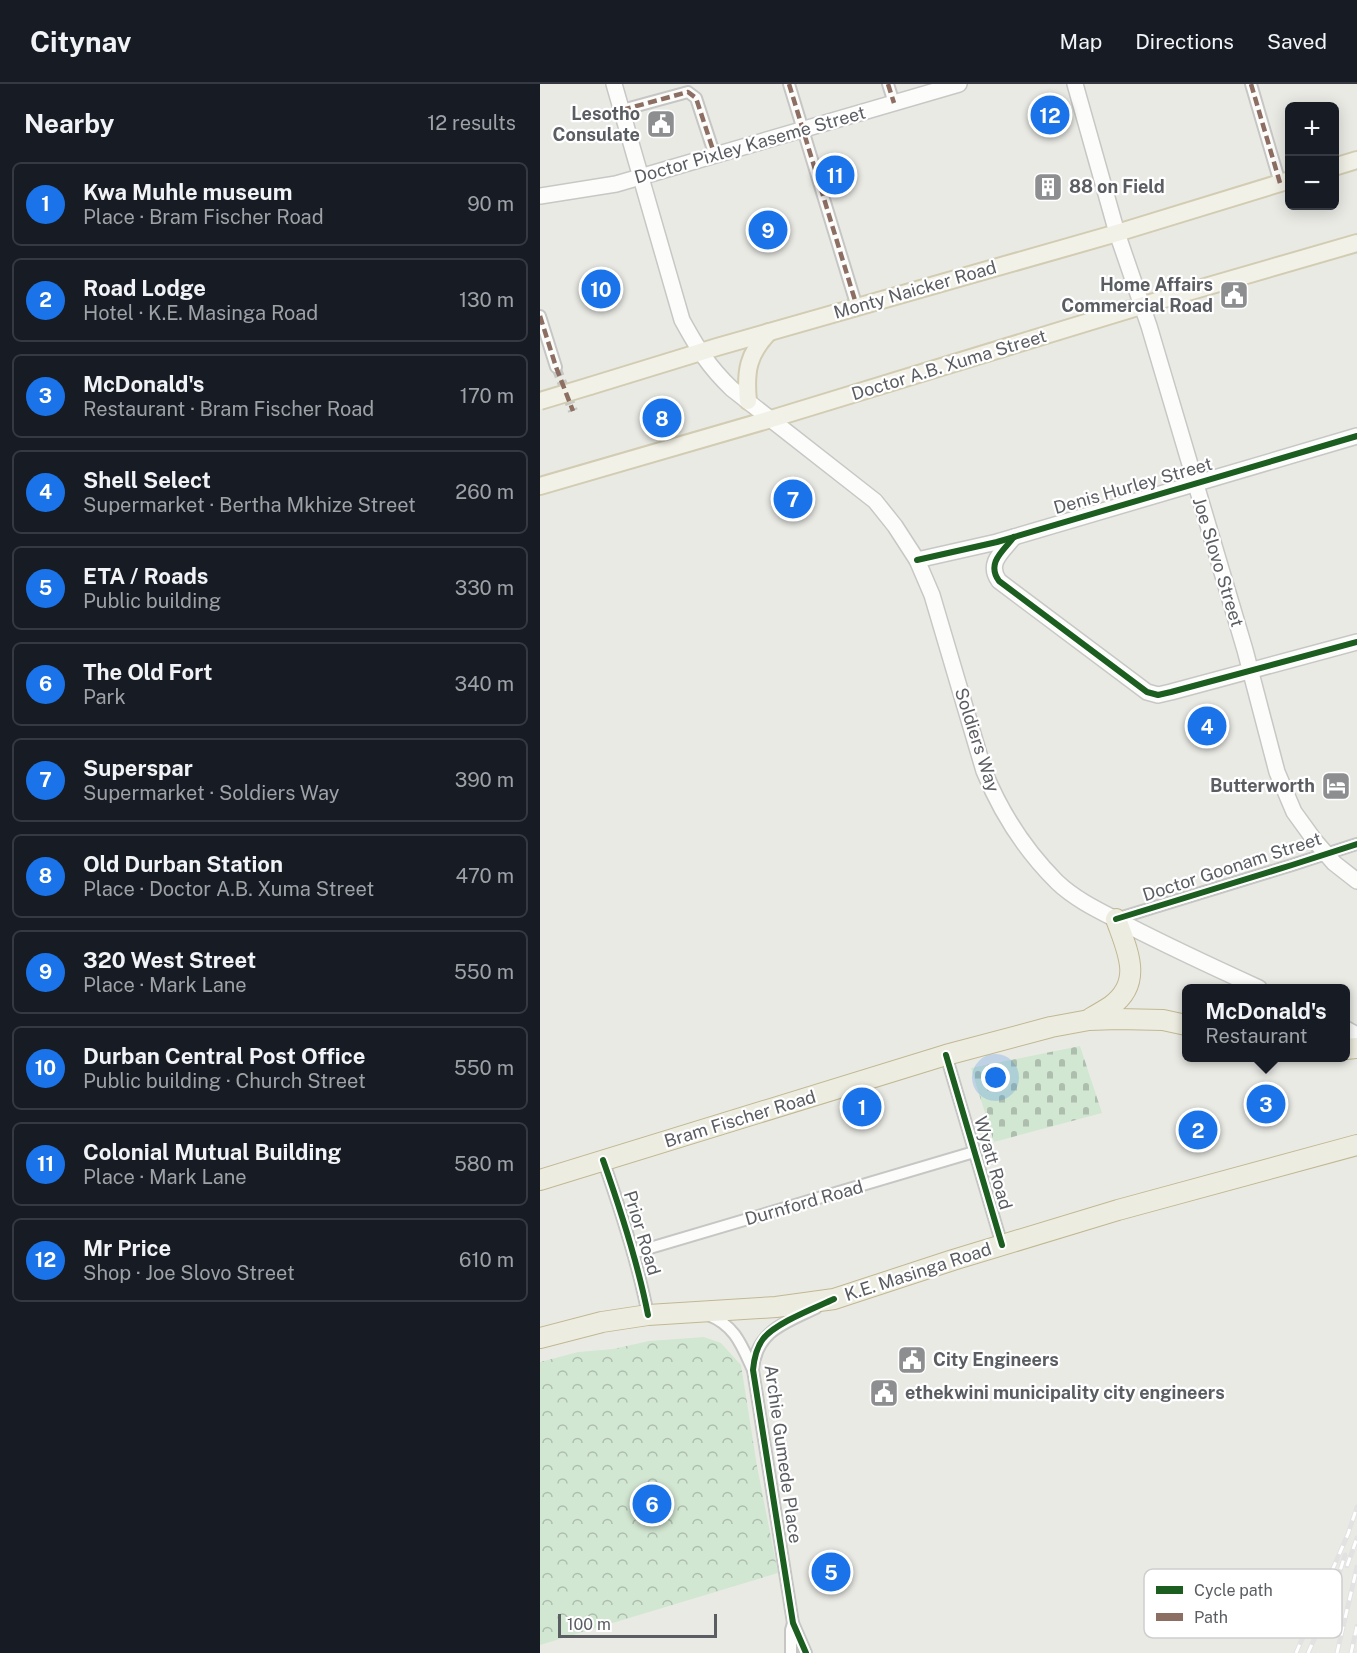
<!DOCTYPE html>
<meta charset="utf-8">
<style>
:root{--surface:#171b24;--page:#20242c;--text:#f1f3f6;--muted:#9ea1a6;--line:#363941;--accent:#1a73e8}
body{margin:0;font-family:"Public Sans",sans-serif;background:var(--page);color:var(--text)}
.controls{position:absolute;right:18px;top:18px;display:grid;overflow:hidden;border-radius:9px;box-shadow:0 3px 15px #0003}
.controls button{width:54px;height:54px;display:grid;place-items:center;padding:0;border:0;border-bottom:2px solid var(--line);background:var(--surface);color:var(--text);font:30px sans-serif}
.scale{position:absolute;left:18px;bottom:15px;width:159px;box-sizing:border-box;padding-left:6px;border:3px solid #5a5d62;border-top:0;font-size:16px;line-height:21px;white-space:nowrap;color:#5a5d62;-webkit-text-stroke:4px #fff;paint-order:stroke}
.you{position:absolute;left:456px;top:994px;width:21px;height:21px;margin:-15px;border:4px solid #fff;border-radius:50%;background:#1a73e8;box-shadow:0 0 0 9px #1a73e833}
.badge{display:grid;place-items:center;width:39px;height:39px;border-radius:50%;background:var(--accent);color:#fff;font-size:20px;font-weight:700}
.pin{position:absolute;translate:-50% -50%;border:3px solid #fff;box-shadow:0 2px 6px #0006}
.popup{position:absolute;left:642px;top:900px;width:168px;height:78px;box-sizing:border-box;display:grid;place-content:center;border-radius:9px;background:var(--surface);filter:drop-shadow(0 2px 4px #0005);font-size:20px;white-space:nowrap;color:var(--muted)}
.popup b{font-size:22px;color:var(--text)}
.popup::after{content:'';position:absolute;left:50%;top:100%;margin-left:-12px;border:12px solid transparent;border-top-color:var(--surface)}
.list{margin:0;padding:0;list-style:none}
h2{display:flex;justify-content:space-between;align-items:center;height:78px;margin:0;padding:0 24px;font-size:26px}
h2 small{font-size:20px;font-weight:400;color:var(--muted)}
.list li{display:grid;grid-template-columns:39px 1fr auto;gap:18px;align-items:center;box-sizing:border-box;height:84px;margin:0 12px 12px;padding:0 12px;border:2px solid var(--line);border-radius:9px}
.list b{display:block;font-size:22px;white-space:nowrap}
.list p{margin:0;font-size:20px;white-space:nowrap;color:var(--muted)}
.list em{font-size:20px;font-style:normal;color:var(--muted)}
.map{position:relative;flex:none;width:817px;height:1569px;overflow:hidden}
header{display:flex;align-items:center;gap:36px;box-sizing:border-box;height:84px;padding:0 30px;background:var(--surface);border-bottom:2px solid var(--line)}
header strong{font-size:28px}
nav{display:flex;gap:33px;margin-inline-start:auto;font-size:21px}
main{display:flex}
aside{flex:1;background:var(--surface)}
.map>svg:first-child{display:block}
.cemetery{fill:url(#cemetery-stones)}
.park{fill:url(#park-crowns)}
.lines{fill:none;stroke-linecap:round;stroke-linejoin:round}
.street-tunnel{stroke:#c6c7c4;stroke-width:10;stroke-dasharray:10 5;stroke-linecap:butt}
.street-casing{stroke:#c6c7c5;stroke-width:14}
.secondary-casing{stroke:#c7c7c6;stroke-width:18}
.primary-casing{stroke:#d2ccb2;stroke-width:20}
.highway-casing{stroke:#c1b892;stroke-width:22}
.street{stroke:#fcfcfb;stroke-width:10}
.secondary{stroke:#fcfcfb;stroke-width:15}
.primary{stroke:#f2f1e7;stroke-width:16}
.highway{stroke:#edece0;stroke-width:20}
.rail-casing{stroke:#e2e2e2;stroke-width:5}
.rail{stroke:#fff;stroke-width:3;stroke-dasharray:9;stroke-linecap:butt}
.primary-bridge-casing{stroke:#d2ccb2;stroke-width:20;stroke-linecap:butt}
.primary-bridge{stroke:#f2f1e7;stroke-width:16}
.quiet{stroke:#8d6e63;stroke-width:4.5;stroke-dasharray:9 4.5;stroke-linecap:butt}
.cycleway-casing{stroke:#fff;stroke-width:10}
.cycleway{stroke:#1b5e20;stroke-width:6}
.labels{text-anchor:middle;stroke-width:4.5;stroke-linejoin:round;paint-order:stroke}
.poi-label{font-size:18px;font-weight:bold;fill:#5a5d62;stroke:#fff;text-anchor:end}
.street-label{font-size:18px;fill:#5a5d62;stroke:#fff}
.key{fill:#fff;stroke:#ceced0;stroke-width:1.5}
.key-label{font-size:16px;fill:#5a5d62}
</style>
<header>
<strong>Citynav</strong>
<nav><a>Map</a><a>Directions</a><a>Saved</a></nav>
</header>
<main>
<aside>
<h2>Nearby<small>12 results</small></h2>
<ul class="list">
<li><span class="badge">1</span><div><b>Kwa Muhle museum</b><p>Place · Bram Fischer Road</p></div><em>90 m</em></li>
<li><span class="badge">2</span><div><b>Road Lodge</b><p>Hotel · K.E. Masinga Road</p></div><em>130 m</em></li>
<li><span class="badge">3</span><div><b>McDonald's</b><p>Restaurant · Bram Fischer Road</p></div><em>170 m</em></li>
<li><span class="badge">4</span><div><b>Shell Select</b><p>Supermarket · Bertha Mkhize Street</p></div><em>260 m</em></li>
<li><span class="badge">5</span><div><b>ETA / Roads</b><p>Public building</p></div><em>330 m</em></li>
<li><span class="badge">6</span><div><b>The Old Fort</b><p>Park</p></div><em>340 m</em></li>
<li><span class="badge">7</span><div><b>Superspar</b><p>Supermarket · Soldiers Way</p></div><em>390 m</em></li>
<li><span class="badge">8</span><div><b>Old Durban Station</b><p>Place · Doctor A.B. Xuma Street</p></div><em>470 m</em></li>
<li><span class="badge">9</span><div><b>320 West Street</b><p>Place · Mark Lane</p></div><em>550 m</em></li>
<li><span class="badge">10</span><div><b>Durban Central Post Office</b><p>Public building · Church Street</p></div><em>550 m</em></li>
<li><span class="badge">11</span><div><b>Colonial Mutual Building</b><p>Place · Mark Lane</p></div><em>580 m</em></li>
<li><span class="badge">12</span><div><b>Mr Price</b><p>Shop · Joe Slovo Street</p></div><em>610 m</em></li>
</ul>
</aside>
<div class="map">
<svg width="817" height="1569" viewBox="0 0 817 1569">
<defs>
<pattern id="cemetery-stones" width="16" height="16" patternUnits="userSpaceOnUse" patternTransform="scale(1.5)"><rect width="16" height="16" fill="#d2e7d2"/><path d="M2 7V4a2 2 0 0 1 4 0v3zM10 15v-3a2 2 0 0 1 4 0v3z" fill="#adbeae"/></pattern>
<pattern id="park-crowns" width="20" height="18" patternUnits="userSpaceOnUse" patternTransform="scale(1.5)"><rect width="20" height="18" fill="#d2e7d2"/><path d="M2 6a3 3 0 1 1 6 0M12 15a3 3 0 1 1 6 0" fill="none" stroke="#adbeae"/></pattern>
</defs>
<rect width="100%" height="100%" fill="#eaeae5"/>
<!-- cemetery -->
<path class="cemetery" d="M540,962l22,67 -108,29 -23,-74z"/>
<!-- park -->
<path class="park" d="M164,1253l17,6 20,22 16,101 21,107 -238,72v-283l38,-10 35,-3 36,-8z"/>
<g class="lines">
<!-- street-tunnel -->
<path class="street-tunnel" d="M16,283l17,44"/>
<!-- street casing -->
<g class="street-casing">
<g id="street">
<path d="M249,0l68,223"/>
<path d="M348,0l6,19"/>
<path d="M711,0l29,99"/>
<path d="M82,26l66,-18 8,6 19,58"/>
<path d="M0,232l16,51"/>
<path d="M576,835l176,-54 65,-21"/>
<path d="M406,971l56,190"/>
<path d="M63,1076c18,51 35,103 45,155"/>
<path d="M93,1169l341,-101"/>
<path d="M168,1231c27,10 34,31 45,55"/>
<path d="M251,1569v-23l2,-7"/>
<path d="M266,1569l-13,-30 -40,-253c3,-39 32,-47 63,-62"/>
</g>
</g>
<!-- secondary casing -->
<g class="secondary-casing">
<g id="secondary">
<path d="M74,0l68,236c16,29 26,46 50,69l143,112 20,25 22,34 15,35 52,176c17,42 41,79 73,111 20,19 45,30 70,43 43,22 88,43 132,63"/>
<path d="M535,0l42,149 32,93 96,324 32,122 17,40 21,29 19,22 23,18"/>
<path d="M0,112l76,-12 343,-100"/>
<path d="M474,453c-11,14 -28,26 -15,44l148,111 11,3 13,-3 186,-50"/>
<path d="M377,476l80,-18 360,-106"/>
<path d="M806,945l11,6"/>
</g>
</g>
<!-- primary casing -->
<g class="primary-casing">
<g id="primary">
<path d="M794,83l23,-7"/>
<path d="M50,302l127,-39 400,-114 173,-53"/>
<path d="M208,317c-3,-30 0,-47 21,-69"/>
<path d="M0,402l231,-67 396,-121 190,-55"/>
</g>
</g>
<!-- highway casing -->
<g class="highway-casing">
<g id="highway">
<path d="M551,934c7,-4 14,-8 20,-12 33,-24 16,-56 5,-87"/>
<path d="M806,965l11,-1"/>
<path d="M0,1096l406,-125 105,-28 38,-7 29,-1 45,1 23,5"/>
<path d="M0,1254l62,-16 46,-7 128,-8 58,-8 119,-39 165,-50 239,-65"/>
</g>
</g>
<!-- street -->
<use href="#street" class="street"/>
<!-- secondary -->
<use href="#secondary" class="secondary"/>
<!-- primary -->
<use href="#primary" class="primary"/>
<!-- highway -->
<use href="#highway" class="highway"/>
<!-- rail casing -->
<g class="rail-casing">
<g id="rail">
<path d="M807,1482l10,-28"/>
<path d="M756,1569l52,-119 9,-27"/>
<path d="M768,1569l21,-47 16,-51"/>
<path d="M797,1569l20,-86"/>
<path d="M811,1569l6,-27"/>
</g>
</g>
<!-- rail -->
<use href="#rail" class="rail"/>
<!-- primary-bridge casing -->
<g class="primary-bridge-casing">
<path id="primary-bridge" d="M0,317l50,-15"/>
</g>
<!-- primary-bridge -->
<use href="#primary-bridge" class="primary-bridge"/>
<!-- quiet -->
<g class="quiet">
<path d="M249,0l68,223"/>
<path d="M348,0l6,19"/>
<path d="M711,0l29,99"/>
<path d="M82,26l66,-18 8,6 19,58"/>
<path d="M0,232l16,51 17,44"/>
</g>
<!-- cycleway casing -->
<g class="cycleway-casing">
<g id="cycleway">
<path d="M474,453c-11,14 -28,26 -15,44l148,111 11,3 13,-3 186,-50"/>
<path d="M377,476l80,-18 360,-106"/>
<path d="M576,835l176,-54 65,-21"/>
<path d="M406,971l56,190"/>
<path d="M63,1076c18,51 35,103 45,155"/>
<path d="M266,1569l-13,-30 -40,-253c1,-11 3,-22 10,-31 12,-16 52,-31 71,-40"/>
</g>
</g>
<!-- cycleway -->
<use href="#cycleway" class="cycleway"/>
</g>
<!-- icons -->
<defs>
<g id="civic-square" transform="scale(1.5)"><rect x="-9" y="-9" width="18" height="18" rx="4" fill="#8c8e90" stroke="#fff"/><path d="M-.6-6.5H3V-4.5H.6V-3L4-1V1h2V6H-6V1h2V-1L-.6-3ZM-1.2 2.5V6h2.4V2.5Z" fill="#fff"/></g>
<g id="building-square" transform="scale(1.5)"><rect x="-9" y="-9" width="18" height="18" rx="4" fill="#8c8e90" stroke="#fff"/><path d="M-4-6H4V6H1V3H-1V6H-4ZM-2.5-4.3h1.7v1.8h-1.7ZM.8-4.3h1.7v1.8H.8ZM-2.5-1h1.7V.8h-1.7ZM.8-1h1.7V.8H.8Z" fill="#fff"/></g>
<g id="hotel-square" transform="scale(1.5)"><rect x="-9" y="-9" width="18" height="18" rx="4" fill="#8c8e90" stroke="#fff"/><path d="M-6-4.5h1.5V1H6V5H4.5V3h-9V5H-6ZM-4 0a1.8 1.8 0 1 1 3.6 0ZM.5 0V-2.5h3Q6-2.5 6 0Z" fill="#fff"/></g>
</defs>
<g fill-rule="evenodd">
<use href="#civic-square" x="121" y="40"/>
<use href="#building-square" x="508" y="103"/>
<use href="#civic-square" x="694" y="211"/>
<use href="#hotel-square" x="796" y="702"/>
<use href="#civic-square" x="372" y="1276"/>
<use href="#civic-square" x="344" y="1309"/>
</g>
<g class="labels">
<!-- poi labels -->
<g class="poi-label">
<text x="100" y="36">Lesotho<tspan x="100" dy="21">Consulate</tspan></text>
<text x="529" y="109" text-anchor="start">88 on Field</text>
<text x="673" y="207">Home Affairs<tspan x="673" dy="21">Commercial Road</tspan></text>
<text x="775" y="708">Butterworth</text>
<text x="393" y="1282" text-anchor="start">City Engineers</text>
<text x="365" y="1315" text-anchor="start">ethekwini municipality city engineers</text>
</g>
<!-- street labels -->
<g class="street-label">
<text transform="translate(210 61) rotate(-16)" y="6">Doctor Pixley Kaseme Street</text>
<text transform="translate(375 206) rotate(-16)" y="6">Monty Naicker Road</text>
<text transform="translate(409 281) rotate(-17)" y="6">Doctor A.B. Xuma Street</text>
<text transform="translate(593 402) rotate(-16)" y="6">Denis Hurley Street</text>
<text transform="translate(678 478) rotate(73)" y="6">Joe Slovo Street</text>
<text transform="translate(437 656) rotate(72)" y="6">Soldiers Way</text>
<text transform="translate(692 783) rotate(-18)" y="6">Doctor Goonam Street</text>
<text transform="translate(200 1035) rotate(-17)" y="6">Bram Fischer Road</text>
<text transform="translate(453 1079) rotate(74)" y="6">Wyatt Road</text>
<text transform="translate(264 1119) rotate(-16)" y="6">Durnford Road</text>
<text transform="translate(102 1149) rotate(73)" y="6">Prior Road</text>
<text transform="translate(378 1188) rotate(-18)" y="6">K.E. Masinga Road</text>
<text transform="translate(243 1370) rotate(82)" y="6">Archie Gumede Place</text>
</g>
</g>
<!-- legend -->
<rect x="604" y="1485" width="198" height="69" rx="9" class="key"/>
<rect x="616" y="1502" width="27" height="8" fill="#1b5e20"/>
<rect x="616" y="1529" width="27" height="8" fill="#8d6e63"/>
<g class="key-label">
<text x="654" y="1512">Cycle path</text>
<text x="654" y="1539">Path</text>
</g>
</svg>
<div class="controls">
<button>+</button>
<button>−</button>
</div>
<div class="scale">100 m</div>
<div class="you"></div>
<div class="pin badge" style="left:322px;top:1023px">1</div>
<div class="pin badge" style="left:658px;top:1046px">2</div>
<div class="pin badge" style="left:726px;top:1020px">3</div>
<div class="popup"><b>McDonald's</b>Restaurant</div>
<div class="pin badge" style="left:667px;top:642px">4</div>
<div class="pin badge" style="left:291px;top:1488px">5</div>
<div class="pin badge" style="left:112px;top:1420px">6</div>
<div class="pin badge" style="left:253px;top:415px">7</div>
<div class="pin badge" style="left:122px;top:334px">8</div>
<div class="pin badge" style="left:228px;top:146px">9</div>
<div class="pin badge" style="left:61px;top:205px">10</div>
<div class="pin badge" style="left:295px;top:91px">11</div>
<div class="pin badge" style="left:510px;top:31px">12</div>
</div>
</main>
